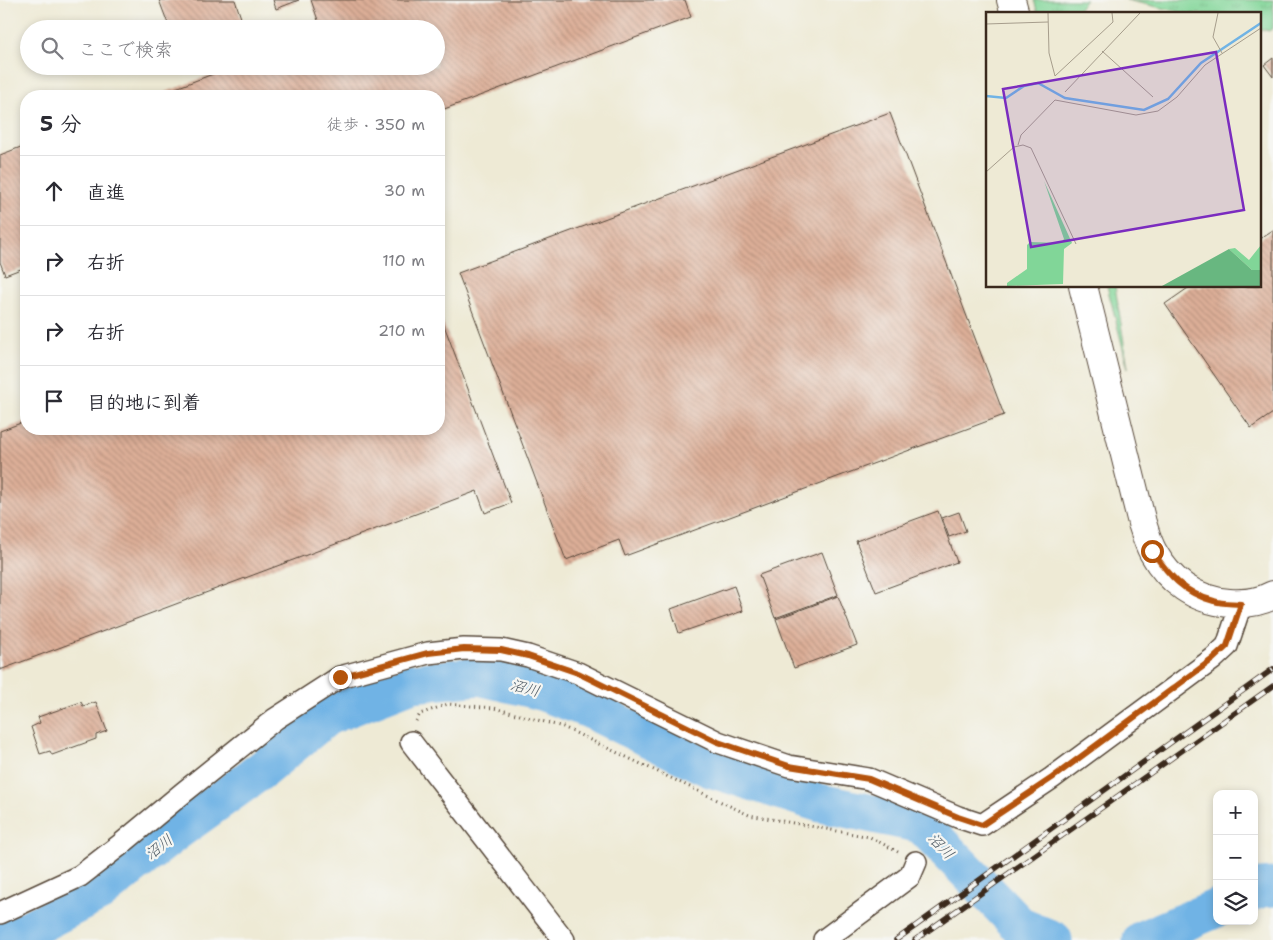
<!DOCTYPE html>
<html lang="ja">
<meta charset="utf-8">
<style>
:root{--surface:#fff;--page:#f2f2f3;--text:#2b2b33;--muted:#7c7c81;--line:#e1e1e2}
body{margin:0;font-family:"Shantell Sans","Klee One",sans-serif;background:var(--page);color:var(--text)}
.controls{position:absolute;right:15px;bottom:15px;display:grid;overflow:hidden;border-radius:10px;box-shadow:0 2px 8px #0003}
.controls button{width:45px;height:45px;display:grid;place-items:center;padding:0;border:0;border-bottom:1px solid var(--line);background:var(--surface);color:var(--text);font:25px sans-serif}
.stop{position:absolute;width:15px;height:15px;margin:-11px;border:4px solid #b45309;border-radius:50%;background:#fff}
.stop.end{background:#b45309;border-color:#fff;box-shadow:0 1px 5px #0008}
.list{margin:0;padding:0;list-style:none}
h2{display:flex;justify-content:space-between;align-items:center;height:65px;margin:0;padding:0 20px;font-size:21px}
h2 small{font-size:16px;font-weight:400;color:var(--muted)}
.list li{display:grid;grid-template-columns:32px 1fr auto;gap:15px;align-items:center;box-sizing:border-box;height:70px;padding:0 20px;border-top:1px solid var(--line)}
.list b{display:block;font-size:19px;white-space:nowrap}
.list em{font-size:16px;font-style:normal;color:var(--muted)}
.icon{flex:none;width:28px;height:28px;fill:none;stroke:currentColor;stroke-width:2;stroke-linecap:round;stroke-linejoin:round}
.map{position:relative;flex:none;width:1273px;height:940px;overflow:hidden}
.search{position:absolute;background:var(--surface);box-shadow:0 2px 8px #0003;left:20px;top:20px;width:425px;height:55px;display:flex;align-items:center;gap:12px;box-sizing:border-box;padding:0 18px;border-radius:28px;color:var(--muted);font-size:19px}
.panel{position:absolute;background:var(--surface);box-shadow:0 2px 8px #0003;left:20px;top:90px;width:425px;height:345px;border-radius:20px}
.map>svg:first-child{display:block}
.grass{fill:url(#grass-tufts);stroke:#5e805b}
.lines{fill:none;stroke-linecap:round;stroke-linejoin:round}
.river{stroke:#70b3e5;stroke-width:39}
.building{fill:url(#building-back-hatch)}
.street-casing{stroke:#564739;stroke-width:24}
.secondary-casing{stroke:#564739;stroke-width:30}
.path{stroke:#564739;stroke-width:3;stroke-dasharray:1 4;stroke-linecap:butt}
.street{stroke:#fff;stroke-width:21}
.secondary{stroke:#fff;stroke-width:28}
.rail-casing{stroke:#3b2a1e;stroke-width:5.5}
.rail{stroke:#f6f6f2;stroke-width:4;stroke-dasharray:11;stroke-linecap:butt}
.route{stroke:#b45309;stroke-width:6}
.labels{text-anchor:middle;stroke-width:4.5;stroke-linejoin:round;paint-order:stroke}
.water-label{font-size:15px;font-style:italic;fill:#4e5a64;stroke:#f6f6f2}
.inset-river{fill:none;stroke:#70b3e5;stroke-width:2.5}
.inset-road{fill:none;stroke:#a69d8c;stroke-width:1}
.view{fill:#7b2cbf;fill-opacity:0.15;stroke:#7b2cbf;stroke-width:2.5}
.inset-edge{fill:none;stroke:#3b2a1e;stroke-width:2.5}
</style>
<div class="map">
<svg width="1273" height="940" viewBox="0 0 1273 940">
<defs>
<pattern id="grass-tufts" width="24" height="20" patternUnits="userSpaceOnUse" patternTransform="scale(1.25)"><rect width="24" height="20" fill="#81d698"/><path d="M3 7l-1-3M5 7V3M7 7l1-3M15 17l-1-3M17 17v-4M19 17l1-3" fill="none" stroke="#70b883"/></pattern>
<pattern id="building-back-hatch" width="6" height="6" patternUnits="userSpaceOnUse" patternTransform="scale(1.25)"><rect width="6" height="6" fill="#ddaf98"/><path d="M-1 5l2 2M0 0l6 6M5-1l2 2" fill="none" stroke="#b48f7b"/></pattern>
</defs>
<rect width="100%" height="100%" fill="#f6f6f2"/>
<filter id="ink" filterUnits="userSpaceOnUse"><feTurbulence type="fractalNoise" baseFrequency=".02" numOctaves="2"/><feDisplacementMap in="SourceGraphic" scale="10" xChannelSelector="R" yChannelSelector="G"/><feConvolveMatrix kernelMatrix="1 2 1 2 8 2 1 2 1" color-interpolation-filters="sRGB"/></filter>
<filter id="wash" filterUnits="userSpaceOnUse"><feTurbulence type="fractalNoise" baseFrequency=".0096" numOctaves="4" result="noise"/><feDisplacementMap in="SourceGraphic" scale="20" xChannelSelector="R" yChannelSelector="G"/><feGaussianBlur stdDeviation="1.12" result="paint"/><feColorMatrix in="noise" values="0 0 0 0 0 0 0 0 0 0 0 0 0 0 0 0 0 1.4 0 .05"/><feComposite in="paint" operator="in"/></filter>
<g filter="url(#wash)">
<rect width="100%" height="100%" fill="#eeead5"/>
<!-- grass -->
<g class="grass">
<path d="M1034,0h52l-12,14h-36z"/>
<path d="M1126,0h147v28l-4,3 -10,-2v-15h-70z"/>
<path d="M1107,286h8l13,82z"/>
</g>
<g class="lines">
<!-- river -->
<g class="river">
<path d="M1254,891l7,-3 12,-1"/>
<path d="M7,940l92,-47 75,-60 89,-64 64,-53 85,-33 67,-7 59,14 51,19 121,59 110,35 101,21 100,103 32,13"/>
<path d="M1142,940l75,-32"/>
</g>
</g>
<g id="blocks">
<!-- building -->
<g class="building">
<path d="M159,0h76l9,27 -6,2h-68z"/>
<path d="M273,0h26l-23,9z"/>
<path d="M311,0h374l6,17 -252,94v-15h-284l79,-30h202v-37h-115z"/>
<path d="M1273,58v19l-9,-12z"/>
<path d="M890,113l114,302 -379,141 -6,-16 -53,20 -108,-287z"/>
<path d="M26,145v122l-21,8 -5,-13v-107z"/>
<path d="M1273,230v183l-22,15 -86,-124 26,-18h68v-47z"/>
<path d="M439,312l72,191 -26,10 -8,-22 -477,179v-239l26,-10v8h413z"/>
<path d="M938,511l19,51 -81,30 -20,-51z"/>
<path d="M959,512l7,19 -17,6 -7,-19z"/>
<path d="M822,552l16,43 -63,23 -16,-43z"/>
<path d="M734,586l9,25 -64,22 -8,-24z"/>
<path d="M838,596l19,49 -63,23 -18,-49z"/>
<path d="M81,702l2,4 13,-4 11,29 -11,4v4l-44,16 -2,-4 -10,3 -9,-27 9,-4 -2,-6z"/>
</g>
</g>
</g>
<g filter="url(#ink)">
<use href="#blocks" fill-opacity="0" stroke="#564739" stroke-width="1"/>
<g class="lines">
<!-- street casing -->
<g class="street-casing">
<g id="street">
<path d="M411,742l153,198"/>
<path d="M0,913l80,-37 40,-31 64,-53 91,-73 65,-42 88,-24 36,-4 37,1 27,6 50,17 140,69 71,24 80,13 89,38 24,8 70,-47 161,-119 14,-13 14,-42"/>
<path d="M824,940l86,-64 6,-14"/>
</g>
</g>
<!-- secondary casing -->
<g class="secondary-casing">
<g id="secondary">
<path d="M1011,0l4,14"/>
<path d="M1083,286l59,237c3,9 6,20 11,29 16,29 42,48 76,51 14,1 31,-1 44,-8"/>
</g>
</g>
<!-- path -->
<path class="path" d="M416,721l4,-7 28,-10 46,4 69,19 186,88 121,22 28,15"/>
<!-- street -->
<use href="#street" class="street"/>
<!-- secondary -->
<use href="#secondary" class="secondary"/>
<!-- rail casing -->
<g class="rail-casing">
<g id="rail">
<path d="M896,940l377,-271"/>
<path d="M915,940l358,-254"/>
</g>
</g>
<!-- rail -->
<use href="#rail" class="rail"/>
</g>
</g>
<g class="lines" filter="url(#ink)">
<!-- route -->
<path class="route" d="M340,677l88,-24 36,-4 37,1 27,6 50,17 140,69 71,24 80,13 89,38 24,8 70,-47 161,-119 14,-13 14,-42c-9,-1 -19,0 -27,-3 -31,-8 -45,-26 -62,-50"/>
</g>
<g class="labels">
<!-- water labels -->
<g class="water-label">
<text transform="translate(525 688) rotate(15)" y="5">沼川</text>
<text transform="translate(941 846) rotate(46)" y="5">沼川</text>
<text transform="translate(159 847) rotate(-38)" y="5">沼川</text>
</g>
</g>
<!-- overview -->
<g transform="translate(986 12)">
<rect width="275" height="275" fill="#eeead5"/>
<path d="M58,169l28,62 -8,6 -1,35 -56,2v-3l20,-14v-24l3,-3 31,1 3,-4zM275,233v25h-9l-23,-21 6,-1 14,12z" fill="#81d698"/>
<path d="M243,237l23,21h9v16h-99z" fill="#68b780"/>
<path class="inset-river" d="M0,84l20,2 18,-12 14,-3 27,15 79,12 24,-11 33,-36 60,-40"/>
<path class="inset-road" d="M62,1l1,40 6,23 58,-54 -1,-9M232,1l-5,24 9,16M0,12l62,-2M116,39l51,46M79,80l75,-79M32,133l3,-10 34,-35 81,15 22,-4 19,-14 28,-32 56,-37M0,160l28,-25 9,-2 8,3 45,96"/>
<path class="view" d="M230,40l28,158 -213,37 -28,-158z"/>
<rect width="275" height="275" class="inset-edge"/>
</g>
</svg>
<div class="controls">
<button>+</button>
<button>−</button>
<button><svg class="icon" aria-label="layers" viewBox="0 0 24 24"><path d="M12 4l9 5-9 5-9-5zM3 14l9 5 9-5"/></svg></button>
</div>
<div class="stop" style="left:1152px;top:551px"></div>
<div class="stop end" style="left:340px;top:677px"></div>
<div class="search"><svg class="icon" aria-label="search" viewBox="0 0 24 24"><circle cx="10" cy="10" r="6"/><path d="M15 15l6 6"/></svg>ここで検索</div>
<section class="panel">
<h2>5 分<small>徒歩 · 350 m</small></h2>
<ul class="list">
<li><svg class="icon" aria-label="ahead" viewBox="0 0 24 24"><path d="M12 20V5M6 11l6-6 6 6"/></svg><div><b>直進</b></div><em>30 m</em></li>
<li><svg class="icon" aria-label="right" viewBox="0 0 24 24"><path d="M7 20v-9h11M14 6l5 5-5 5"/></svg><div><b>右折</b></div><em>110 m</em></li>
<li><svg class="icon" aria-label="right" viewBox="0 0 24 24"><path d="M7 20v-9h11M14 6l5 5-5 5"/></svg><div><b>右折</b></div><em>210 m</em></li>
<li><svg class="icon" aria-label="arrive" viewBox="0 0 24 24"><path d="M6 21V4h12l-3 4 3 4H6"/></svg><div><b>目的地に到着</b></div></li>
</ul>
</section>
</div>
